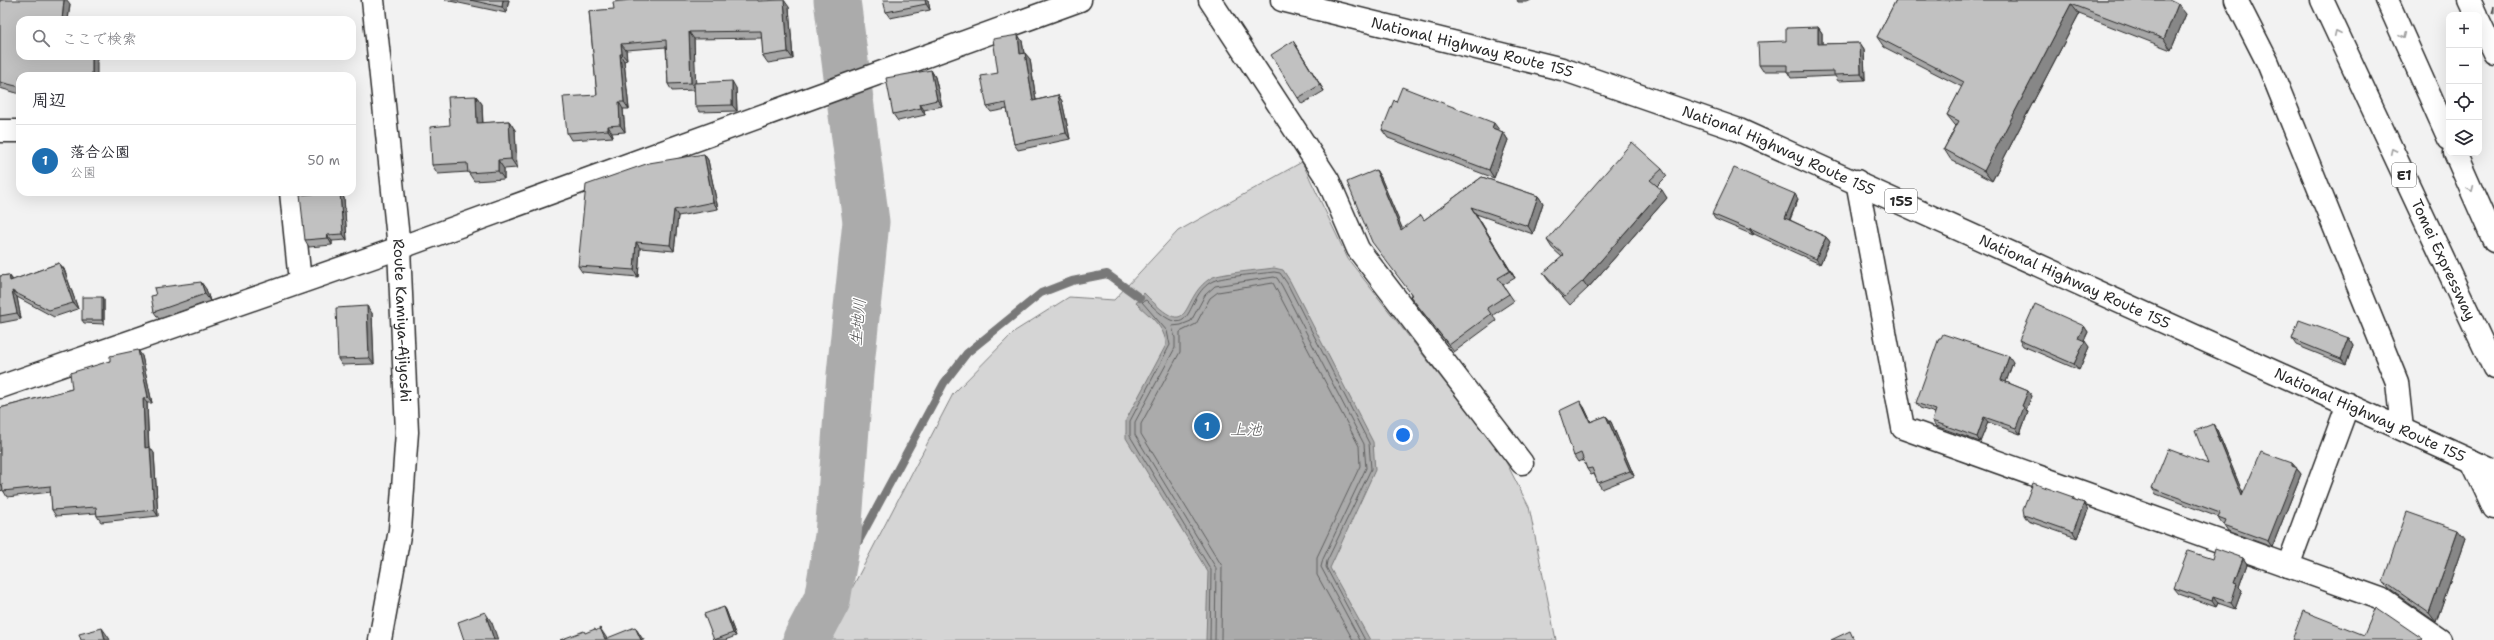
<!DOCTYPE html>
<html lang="ja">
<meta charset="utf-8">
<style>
:root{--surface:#fff;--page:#f7f7f7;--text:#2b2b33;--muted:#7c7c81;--line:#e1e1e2;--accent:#1f6fb2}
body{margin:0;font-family:"Shantell Sans","Klee One",sans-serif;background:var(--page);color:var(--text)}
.controls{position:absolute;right:12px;top:12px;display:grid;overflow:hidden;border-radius:8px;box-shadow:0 4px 16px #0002}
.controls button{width:36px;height:36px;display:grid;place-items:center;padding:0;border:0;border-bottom:1px solid var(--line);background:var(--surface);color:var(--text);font:20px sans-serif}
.you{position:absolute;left:1403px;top:435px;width:14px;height:14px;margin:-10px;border:3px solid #fff;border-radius:50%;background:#1a73e8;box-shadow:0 0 0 6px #1a73e833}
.badge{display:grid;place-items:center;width:26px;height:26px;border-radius:50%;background:var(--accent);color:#fff;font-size:13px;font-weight:700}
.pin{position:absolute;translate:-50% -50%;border:2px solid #fff;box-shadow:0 1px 4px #0006}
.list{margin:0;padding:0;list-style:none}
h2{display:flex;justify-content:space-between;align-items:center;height:52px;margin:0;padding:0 16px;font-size:17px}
h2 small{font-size:13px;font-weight:400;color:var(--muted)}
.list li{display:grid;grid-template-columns:26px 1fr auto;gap:12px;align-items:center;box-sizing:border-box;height:72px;padding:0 16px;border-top:1px solid var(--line)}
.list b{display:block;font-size:15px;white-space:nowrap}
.list p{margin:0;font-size:13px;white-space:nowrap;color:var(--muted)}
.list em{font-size:13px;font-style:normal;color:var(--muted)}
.icon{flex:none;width:22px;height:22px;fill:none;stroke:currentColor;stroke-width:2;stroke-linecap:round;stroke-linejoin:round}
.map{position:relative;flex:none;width:2494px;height:640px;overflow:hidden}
.search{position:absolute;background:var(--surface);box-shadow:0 4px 16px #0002;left:16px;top:16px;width:340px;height:44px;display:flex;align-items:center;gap:10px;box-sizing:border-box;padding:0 14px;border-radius:12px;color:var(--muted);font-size:15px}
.panel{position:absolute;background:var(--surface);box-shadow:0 4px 16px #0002;left:16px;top:72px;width:340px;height:124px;border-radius:12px}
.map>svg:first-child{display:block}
.green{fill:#d5d5d5;stroke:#808080}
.water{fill:#ababab;stroke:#787878}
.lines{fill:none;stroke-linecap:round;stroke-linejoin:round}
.shore{stroke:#5e5e5e;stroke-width:1}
.stream{stroke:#787878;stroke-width:8}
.river{stroke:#ababab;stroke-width:47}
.minor-casing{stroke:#2b2b2b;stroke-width:25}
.major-casing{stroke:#2b2b2b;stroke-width:25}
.highway-casing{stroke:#2b2b2b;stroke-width:25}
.minor{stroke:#fff;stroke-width:22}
.major{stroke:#fff;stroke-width:22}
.highway{stroke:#fff;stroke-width:22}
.wall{fill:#a6a6a6;stroke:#2b2b2b}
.shaded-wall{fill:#878787;stroke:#2b2b2b}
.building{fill:#c1c1c1;stroke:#2b2b2b}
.oneway{stroke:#a0a0a0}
.labels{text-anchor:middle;stroke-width:3;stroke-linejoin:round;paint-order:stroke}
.shield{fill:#fff;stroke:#6b6b6b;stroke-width:1}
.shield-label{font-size:14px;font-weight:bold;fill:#2b2b2b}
.street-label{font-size:15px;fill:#2b2b2b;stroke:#fff}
.water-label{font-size:16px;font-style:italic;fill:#585858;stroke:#fff}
</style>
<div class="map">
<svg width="2494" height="640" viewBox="0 0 2494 640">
<rect width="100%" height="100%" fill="#f2f2f2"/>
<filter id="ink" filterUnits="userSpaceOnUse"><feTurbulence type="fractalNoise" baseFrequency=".025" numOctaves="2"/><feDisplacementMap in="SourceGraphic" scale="8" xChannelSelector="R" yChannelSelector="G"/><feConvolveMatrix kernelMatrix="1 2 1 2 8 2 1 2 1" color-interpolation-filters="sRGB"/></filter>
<g filter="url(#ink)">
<!-- green -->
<path class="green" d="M1302,162l46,97 156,199 25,49 27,133h-731l128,-246 62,-63 54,-34 45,3 64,-69z"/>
<!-- water -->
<path class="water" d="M1274,268l9,2 7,11 83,161 2,28 -45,98 40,72h-164l2,-68 -82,-134v-18l40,-75c0,-18 -19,-31 -30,-42l8,-10c51,53 34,5 67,-15 9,-5 50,-8 63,-10z"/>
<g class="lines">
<!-- shore -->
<g class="shore">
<path d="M1210,640l1,-70 -81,-134v-15l40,-76 -3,-14 -25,-29 4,-2c51,52 36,-4 67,-19 12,-5 46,-7 61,-9l6,1 7,10 82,160 2,26 -44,92 -1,6 39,73"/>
<path d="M1215,640l1,-72 -81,-133v-13l40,-74v-10l-3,-12 9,-1 10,-4 14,-26 10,-9 59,-9 3,1 5,8 82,158 2,24 -43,91 -2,8 39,73"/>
<path d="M1221,640l1,-74 -81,-132v-10l39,-72v-20l16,-8 14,-26 8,-6 55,-9 86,163 1,20 -43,91v18l36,65"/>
</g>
<!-- stream -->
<path class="stream" d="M827,600l117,-217 23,-30 74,-60 31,-12 35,-7 33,24"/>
<!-- river -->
<path class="river" d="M806,640l21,-40 11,-64 12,-162 16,-152 -29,-222"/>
<!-- minor casing -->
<g class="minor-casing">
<g id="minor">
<path d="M1210,0l118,180 30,69 164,214"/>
<path d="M2236,0l32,63 129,319 5,47"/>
<path d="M2469,0l7,15"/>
<path d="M2479,21l15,32"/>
<path d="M0,131h20"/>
<path d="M1857,181l46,247 478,171 59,41"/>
<path d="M291,192l9,90"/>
<path d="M0,387l399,-139 681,-248"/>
<path d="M2472,461l22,47"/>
<path d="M2288,566l60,-162"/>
</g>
</g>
<!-- major casing -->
<g class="major-casing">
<g id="major">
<path id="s1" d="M373,0l26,248 8,184 -7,98 -20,110"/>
</g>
</g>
<!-- highway casing -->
<g class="highway-casing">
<g id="highway">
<path id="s2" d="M1282,0l280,69 177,61 755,341"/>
<path id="s3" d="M2322,0l172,368"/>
<path d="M2387,0l62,139"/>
<path d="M2455,153l39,88"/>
</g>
</g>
<!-- minor -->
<use href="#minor" class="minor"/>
<!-- major -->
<use href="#major" class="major"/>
<!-- highway -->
<use href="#highway" class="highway"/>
</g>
<!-- wall -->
<g class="wall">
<path d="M0,0l70,4 -2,16h-48v36l77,3 -77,17v18l-20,-6z"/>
<path d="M445,0h64l-3,13z"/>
<path d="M928,0l2,10 -40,8 -4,-6z"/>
<path d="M1517,0h14l-4,2h-9z"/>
<path d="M1896,0h274l16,14 -15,36 -92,-36 -87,167 -41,-21 -7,-11 12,-23 -1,-1 -8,-10 15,-28 -78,-40 -7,-10z"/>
<path d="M762,1l27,6 4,52 -25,4 -5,-7 -1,-18 -68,1 1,44 41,5 1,23 -37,1 -5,-6v-16l-23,1 -4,-7 -2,-37 -40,3 1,10 -3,1 5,48h-6l2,23 -13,1 1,4 -42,3 -4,-7 30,-38 -8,-84z"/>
<path d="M1818,27l4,6v11l38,-1 4,6 1,31 -27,1 -3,-5 -44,2 -4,-7h-24l-4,-6 27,-24z"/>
<path d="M1018,35l4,6 2,12 6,6 6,41 22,-5 4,6 8,38 -52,11 -4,-6 -7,-35 -16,3 -4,-5 11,-34z"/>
<path d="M1297,47l27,44 -22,13 -4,-6z"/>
<path d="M931,70l4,7 7,29 -18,4 1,5 -27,6 -5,-7z"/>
<path d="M476,96l6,8 1,19 26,-2 6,9 2,38 -13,1v10l-30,2 -6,-9 -30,2 -6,-9z"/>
<path d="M1396,102l107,30 5,8 -14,38 -106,-40 -6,-8z"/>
<path d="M704,154l4,6 10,49 -40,7 -4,35 -34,-3 -2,29 -56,-5 -4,-6z"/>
<path d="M1662,169l5,7 -10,10 10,12 -79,90 -18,17 -22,-25 -5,-7 19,-16 -10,-9 -5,-8z"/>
<path d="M1376,170l5,8 21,51 22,-9 58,-43 56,19 5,7 -10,31 -57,-20 39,64 -12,7 11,16 -21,14 3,6 -42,31 -44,-56 1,-1z"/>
<path d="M333,192h7l4,6 3,42 -15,1v4l-23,2 -4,-7z"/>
<path d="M1798,199l-8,21 36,17 4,5 -10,22 -66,-30 -1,1 -38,-16 -3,-5z"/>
<path d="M59,263l5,6 14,40 -24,8 -37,-20 4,22 -21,4v-47l9,-1 4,5z"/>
<path d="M206,289l4,12 -51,18 -5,-7z"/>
<path d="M104,300v24l-20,-1 -2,-3z"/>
<path d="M372,313l2,51 -32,1 -4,-6z"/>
<path d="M2084,326l4,6 -4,9 5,6 -10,23 -56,-24 -4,-6z"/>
<path d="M2349,338l4,7 -7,20 -50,-20 -4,-6z"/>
<path d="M142,356l10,47h-5l2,45 5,5 4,63 -57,6 -4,-6v-3l-41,3 -4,-6 -1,-18 -44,5 -4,-7 -3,1v-83l72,-19z"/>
<path d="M2013,362l-7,20 22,9 4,5 -6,14 2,2 -8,22 -32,-12 -8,20 -44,-16 -4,-5 3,-8 -15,-5 -4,-5z"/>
<path d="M1584,407l7,15 15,-6 5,6 23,54 -32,13 -4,-6 -4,-9 -3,1 -4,-6 -3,-9 -6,2 -4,-6z"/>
<path d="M2213,424l4,6 26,64 49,-31 9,11 -29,73 -44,-16 -4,-6v-1l-2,-1 -4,-6 -62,-23 -4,-6 56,-24z"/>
<path d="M2073,497l2,3 9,3 4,7 -11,28 -49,-17 -4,-6z"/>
<path d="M2465,539l-29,83 -47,-33 -6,-8z"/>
<path d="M2243,558l4,6 -8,23 3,3 -7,19 -17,-6 -2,4 -37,-13 -5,-6 38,-29z"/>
<path d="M724,607l2,3 10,26 -11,4h-11z"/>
</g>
<!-- shaded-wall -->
<g class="shaded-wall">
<path d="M64,0h3l3,4 -2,16h-6z"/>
<path d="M503,0h6l-3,13 -4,-6z"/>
<path d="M784,0l5,7 4,52 -5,-7z"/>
<path d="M925,0h3l2,10 -4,-6z"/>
<path d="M2071,4l8,10 -87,167 -8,-10z"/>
<path d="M2178,4l8,10 -15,36 -7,-11z"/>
<path d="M1818,27l4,6v16l-4,-5z"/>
<path d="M689,32l5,7 2,51 -5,-7z"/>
<path d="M1018,35l4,6 3,19 -5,-6z"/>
<path d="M1293,41l4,6 27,44 -4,-6z"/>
<path d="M1860,43l4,6 1,31 -4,-6z"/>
<path d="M621,44l5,6 1,10 -5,-6z"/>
<path d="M1025,53l5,6 7,48 -4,-6z"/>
<path d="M620,54l4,7 5,48 -5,-7z"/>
<path d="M92,56h3l2,3v17h-5z"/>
<path d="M931,70l4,7 7,29 -5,-6z"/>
<path d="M732,81l4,7 1,23 -5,-6z"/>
<path d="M1058,95l4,6 8,38 -4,-6z"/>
<path d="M476,96l6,8 1,28 -6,-9z"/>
<path d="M619,102l4,7 2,23 -5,-7z"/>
<path d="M920,104l4,6 1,5 -4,-7z"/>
<path d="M509,121l6,9 2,38 -6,-9z"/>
<path d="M1494,123l6,8 -8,-3z"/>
<path d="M608,126l4,7 1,4 -5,-7z"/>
<path d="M1503,132l5,8 -14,38 -5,-8z"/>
<path d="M704,154l4,6 10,49 -5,-7z"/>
<path d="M498,160l6,9v10l-6,-8z"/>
<path d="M1376,170l5,8 25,59 -5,-7z"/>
<path d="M1662,190l5,8 -79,90 -5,-7z"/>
<path d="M340,192l4,6 3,42 -4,-6z"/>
<path d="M1795,194l3,5 -10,24 -3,-5z"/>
<path d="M1538,196l5,7 -10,31 -5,-8z"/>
<path d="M1471,207l5,7 39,64 -5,-7z"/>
<path d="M674,210l4,6 -4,35 -4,-6z"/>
<path d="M1750,228l4,6 -1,1 -3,-5z"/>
<path d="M327,235l5,6v4l-4,-7z"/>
<path d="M1826,237l4,5 -10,22 -4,-5z"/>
<path d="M636,242l4,6 -2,29 -4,-7z"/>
<path d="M59,263l5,6 14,40 -5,-6z"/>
<path d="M9,275l4,6h-3z"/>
<path d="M201,282l5,7 4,12 -5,-7z"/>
<path d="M12,291l5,6 4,22 -4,-6z"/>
<path d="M102,297l2,3v24l-2,-4z"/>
<path d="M367,306l5,7 2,51 -5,-6z"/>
<path d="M2084,326l4,6 -6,12 -4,-6z"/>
<path d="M2349,338l4,7 -7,20 -5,-6z"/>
<path d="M2085,341l4,6 -10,23 -5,-6z"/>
<path d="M138,350l4,6 10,47 -4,-6z"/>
<path d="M2009,356l4,6 -8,23 -4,-5z"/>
<path d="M2028,391l4,5 -6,14 2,2 -8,22 -4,-6 6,-22z"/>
<path d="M143,398l4,5 2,51 -4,-6z"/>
<path d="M1580,401l4,6 10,21 -4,-6z"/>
<path d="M1606,416l5,6 23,54 -4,-5z"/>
<path d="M1984,417l4,5 -8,20 -3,-5z"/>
<path d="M2213,424l4,6 29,71 -4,-5z"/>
<path d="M150,447l4,6 4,63 -4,-6z"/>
<path d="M2292,463l9,11 -29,73 -4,-6z"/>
<path d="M2084,503l4,7 -11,28 -4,-6z"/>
<path d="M2458,530l7,9 -29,83 -7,-9z"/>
<path d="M2243,558l4,6 -8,23 3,3 -7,19 -4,-6 3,-20z"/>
<path d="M2213,597l5,6 -2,4 -4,-6z"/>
<path d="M724,607l2,3 10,26 -3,-3z"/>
<path d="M485,612l7,11 6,17h-4z"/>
<path d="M635,627l7,11 1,2h-2z"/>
<path d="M102,628l7,10 1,2h-5z"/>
<path d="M600,628l8,12h-3z"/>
</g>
<!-- building -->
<g class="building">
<path d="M0,0h64l-2,20h-42v36h72v20h-72v11l-20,-5z"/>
<path d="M470,0h33l-1,7z"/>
<path d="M631,0h127v1l26,-1 4,52 -25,4 -2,-25 -72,1 2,51 -23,1 -2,-44 -45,4 1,10h-2l4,48h-5l1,23 -12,1v4l-41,3 -4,-36 34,-2 -8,-84 25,-2 -1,-7z"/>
<path d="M883,0h42l1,4 -40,8z"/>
<path d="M1896,0h274l8,4 -14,35 -93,-35 -87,167 -40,-22 15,-28 -12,-6 17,-33 -87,-45z"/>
<path d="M2494,6v8l-2,-1z"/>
<path d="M1818,27v17l42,-1 1,31 -27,1v-4l-47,1v-7h-28l-1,-23 28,-1v-13z"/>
<path d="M1018,35l2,19 5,-1 8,48 25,-6 8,38 -52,11 -8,-41 -19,4 -6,-31 17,-3 -5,-34z"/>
<path d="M1293,41l27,44 -22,13 -27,-43z"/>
<path d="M931,70l6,30 -17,4 1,4 -28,6 -7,-36z"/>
<path d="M732,81v24l-37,1 -1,-23z"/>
<path d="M1402,87l92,36 -2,5 11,4 -14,38 -107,-40 12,-30 2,2z"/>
<path d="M476,96l1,27 32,-2 2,38 -13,1v11l-30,2 -1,-10 -35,2 -2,-38 20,-2 -2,-28z"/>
<path d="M1632,142l30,27 -12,11 12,10 -79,91 -18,16 -22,-24 21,-18 -17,-15z"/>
<path d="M704,154l9,48 -39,8 -4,35 -34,-3 -2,28 -56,-4 8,-81 63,-22z"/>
<path d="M1734,168l61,26 -10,24 41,19 -10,22 -66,-31v2l-38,-16z"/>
<path d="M1376,170l25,60 20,-15 3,5 58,-43 56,19 -10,30 -57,-19 39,64 -12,7 11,16 -22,14 4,6 -42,31 -39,-49 2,-1 -40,-53 -25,-60z"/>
<path d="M333,192h7l3,42 -16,1 1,3 -23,2 -5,-45z"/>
<path d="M59,263l14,40 -24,7 -37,-19 5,22 -17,3v-40l9,-1 1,6z"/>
<path d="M201,282l4,12 -51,18 -3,-16 5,-1 -2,-7z"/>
<rect x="82" y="297" width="20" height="23"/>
<path d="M2035,304l49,22 -6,12 7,3 -11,23 -55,-24z"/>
<path d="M367,306l2,52 -31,1 -2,-51z"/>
<path d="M2299,320l50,18 -8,21 -49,-20z"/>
<path d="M1943,334l66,22 -8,24 27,11 -6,15 2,1 -8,21 -32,-11 -7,20 -45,-16 4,-11 -20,-7 23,-65h2z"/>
<path d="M138,350l10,47 -5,1 2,50 5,-1 4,63 -57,6 -1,-9 -44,3 -2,-24 -47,5 -1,-7 -2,1v-77l72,-19 -2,-16 40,-12v-5z"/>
<path d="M1580,401l10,21 16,-6 24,55 -32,12 -6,-15 -5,1 -6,-16 -7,3 -15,-45z"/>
<path d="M2213,424l29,72 19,-44 31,11v3l5,2 -29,73 -44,-16 2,-5 -8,-3 2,-4 -68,-25 16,-39 40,15 -13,-33z"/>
<path d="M2033,483l40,14 -1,2 12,4 -11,29 -49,-17 -1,-6z"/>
<path d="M2407,512l51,18 -29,83 -46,-32z"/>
<path d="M2215,548l28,10 -9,25 3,1 -6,19 -18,-6 -1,4 -38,-13 14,-37 24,8z"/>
<path d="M724,607l9,26 -19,7 -10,-26z"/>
<path d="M2376,607l47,32 -1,1h-130l11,-29 61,24z"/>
<path d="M485,612l9,28h-30l-6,-18z"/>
<path d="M635,627l6,13 2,-2 1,2h-84l24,-9 1,2 10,-4 1,2 4,-3 5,11z"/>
<path d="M102,628l3,12h-24l-2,-6z"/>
<path d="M1850,631l4,9h-23z"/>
</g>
<!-- one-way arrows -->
<defs><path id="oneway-chevron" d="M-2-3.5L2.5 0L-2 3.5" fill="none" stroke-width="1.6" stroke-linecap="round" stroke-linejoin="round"/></defs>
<g class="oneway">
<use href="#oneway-chevron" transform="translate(2337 33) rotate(-115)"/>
<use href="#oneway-chevron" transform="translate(2403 36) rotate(66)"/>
<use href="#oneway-chevron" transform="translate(2393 151) rotate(-115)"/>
<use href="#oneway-chevron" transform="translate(2471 189) rotate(66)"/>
</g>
</g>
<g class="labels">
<!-- shield labels -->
<g class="shield">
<rect x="2392" y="163" width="24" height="24" rx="3"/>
<rect x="1885" y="189" width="32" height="24" rx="3"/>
</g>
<g class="shield-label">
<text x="2404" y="180">E1</text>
<text x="1901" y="206">155</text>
</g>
<!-- street labels -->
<g class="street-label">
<text dy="5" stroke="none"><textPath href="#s2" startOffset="196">National Highway Route 155</textPath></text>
<text dy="5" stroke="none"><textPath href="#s2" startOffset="520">National Highway Route 155</textPath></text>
<text dy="5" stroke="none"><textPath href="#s3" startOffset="287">Tomei Expressway</textPath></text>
<text dy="5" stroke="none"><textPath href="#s2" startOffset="844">National Highway Route 155</textPath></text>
<text dy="5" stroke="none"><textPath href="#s1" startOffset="322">Route Kamiya-Ajiyoshi</textPath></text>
<text dy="5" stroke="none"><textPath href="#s2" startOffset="1168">National Highway Route 155</textPath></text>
</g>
<!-- water labels -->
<g class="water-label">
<text transform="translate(857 322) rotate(-85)" y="6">生地川</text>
<text x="1246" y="435">上池</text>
</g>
</g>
</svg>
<div class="controls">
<button>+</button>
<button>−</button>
<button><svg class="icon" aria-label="locate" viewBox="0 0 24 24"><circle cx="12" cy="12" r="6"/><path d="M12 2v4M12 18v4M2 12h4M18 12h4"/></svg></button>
<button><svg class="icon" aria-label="layers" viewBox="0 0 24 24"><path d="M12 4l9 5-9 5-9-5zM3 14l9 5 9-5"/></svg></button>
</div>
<div class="you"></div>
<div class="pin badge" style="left:1207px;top:426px">1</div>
<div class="search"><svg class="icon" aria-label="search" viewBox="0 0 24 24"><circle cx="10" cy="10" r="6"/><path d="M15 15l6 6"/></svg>ここで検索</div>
<section class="panel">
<h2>周辺<small></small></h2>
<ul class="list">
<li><span class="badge">1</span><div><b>落合公園</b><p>公園</p></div><em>50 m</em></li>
</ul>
</section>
</div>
